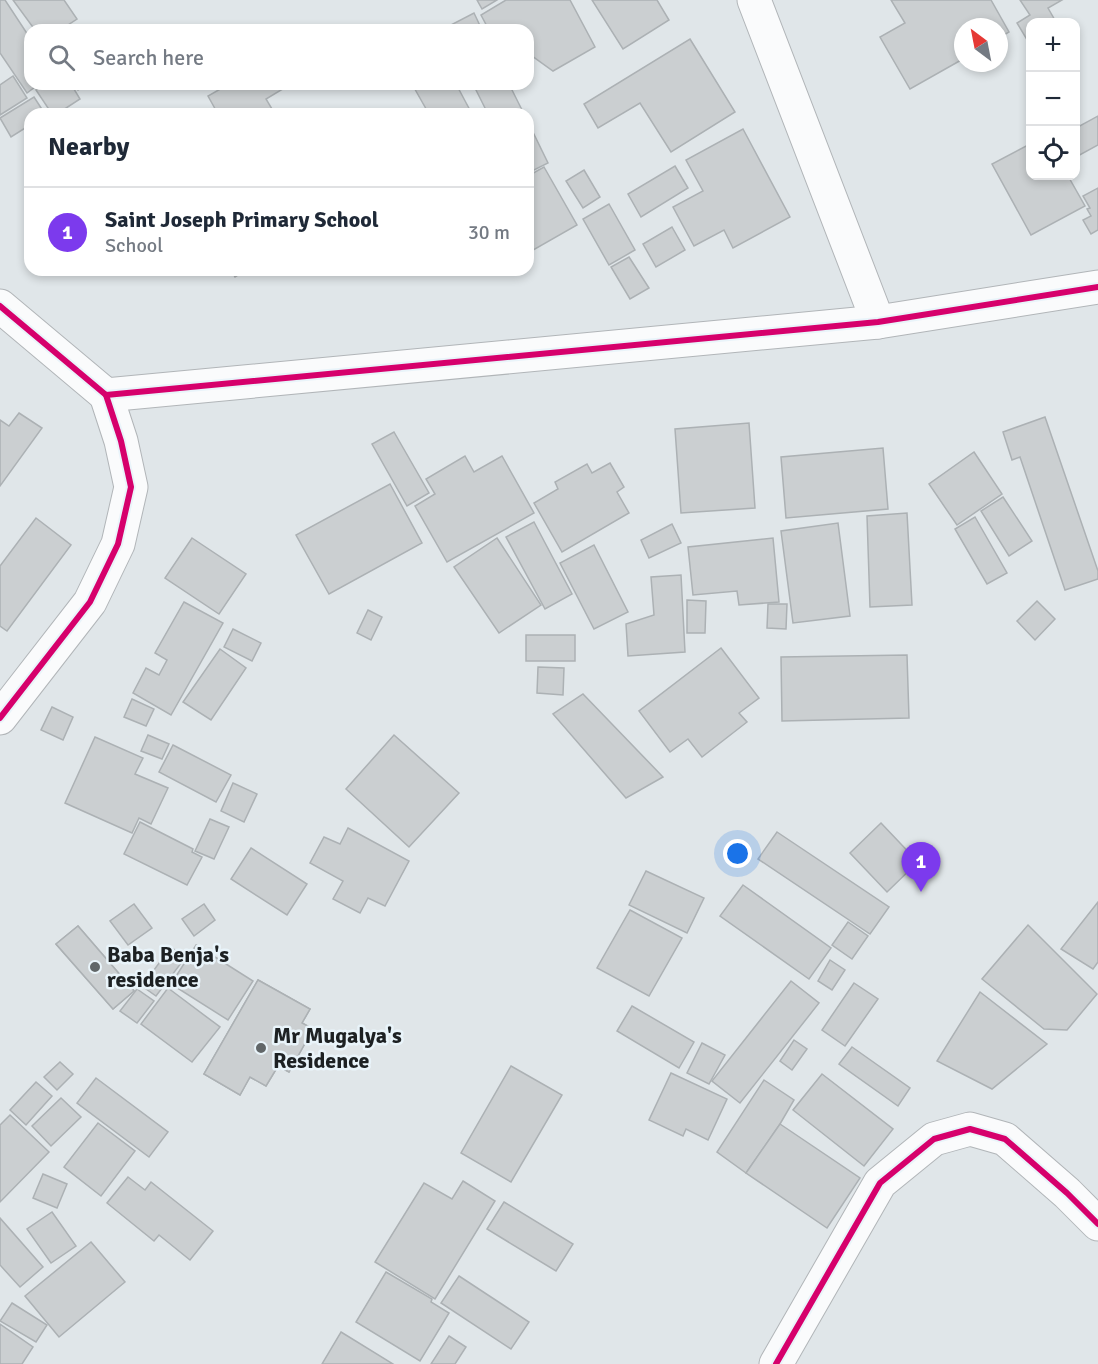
<!DOCTYPE html>
<meta charset="utf-8">
<style>
:root{--surface:#fff;--page:#f2f2f3;--text:#1f2937;--muted:#747a83;--line:#e0e1e3;--accent:#7c3aed}
body{margin:0;font-family:Signika,sans-serif;background:var(--page);color:var(--text)}
.controls{position:absolute;right:18px;top:18px;display:grid;overflow:hidden;border-radius:12px;box-shadow:0 3px 9px #0003}
.controls button{width:54px;height:54px;display:grid;place-items:center;padding:0;border:0;border-bottom:2px solid var(--line);background:var(--surface);color:var(--text);font:30px sans-serif}
.compass{position:absolute;left:954px;top:18px;width:54px;height:54px;border-radius:50%;background:var(--surface);box-shadow:0 3px 9px #0003;rotate:328deg}
.you{position:absolute;left:738px;top:854px;width:21px;height:21px;margin:-15px;border:4px solid #fff;border-radius:50%;background:#1a73e8;box-shadow:0 0 0 9px #1a73e833}
.badge{display:grid;place-items:center;width:39px;height:39px;border-radius:50%;background:var(--accent);color:#fff;font-size:20px;font-weight:700}
.pin{position:absolute;translate:-50% -50px;filter:drop-shadow(0 2px 3px #0008)}
.pin::after{content:'';position:absolute;top:32px;width:21px;height:18px;background:inherit;clip-path:polygon(0 0,100% 0,50% 100%)}
.list{margin:0;padding:0;list-style:none}
h2{display:flex;justify-content:space-between;align-items:center;height:78px;margin:0;padding:0 24px;font-size:26px}
h2 small{font-size:20px;font-weight:400;color:var(--muted)}
.list li{display:grid;grid-template-columns:39px 1fr auto;gap:18px;align-items:center;box-sizing:border-box;height:90px;padding:0 24px;border-top:2px solid var(--line)}
.list b{display:block;font-size:22px;white-space:nowrap}
.list p{margin:0;font-size:20px;white-space:nowrap;color:var(--muted)}
.list em{font-size:20px;font-style:normal;color:var(--muted)}
.icon{flex:none;width:33px;height:33px;fill:none;stroke:currentColor;stroke-width:2;stroke-linecap:round;stroke-linejoin:round}
.map{position:relative;flex:none;width:1098px;height:1364px;overflow:hidden}
.search{position:absolute;background:var(--surface);box-shadow:0 3px 9px #0003;left:24px;top:24px;width:510px;height:66px;display:flex;align-items:center;gap:15px;box-sizing:border-box;padding:0 21px;border-radius:18px;color:var(--muted);font-size:22px}
.panel{position:absolute;background:var(--surface);box-shadow:0 3px 9px #0003;left:24px;top:108px;width:510px;height:168px;border-radius:18px}
.map>svg:first-child{display:block}
.building{fill:#cbcfd1;stroke:#acb1b4;stroke-width:1.5}
.lines{fill:none;stroke-linecap:round;stroke-linejoin:round}
.minor-casing{stroke:#b1b5b8;stroke-width:35}
.minor{stroke:#fafbfc;stroke-width:33}
.cycleway-casing{stroke:#e9f4fa;stroke-width:10}
.cycleway{stroke:#d6006c;stroke-width:6}
.poi-dot{fill:#616668;stroke:#e9f4fa;stroke-width:2}
.labels{text-anchor:middle;stroke-width:5;stroke-linejoin:round;paint-order:stroke}
.poi-label{font-size:22px;font-weight:bold;fill:#1d2123;stroke:#e9f4fa;text-anchor:start}
</style>
<div class="map">
<svg width="1098" height="1364" viewBox="0 0 1098 1364">
<rect width="100%" height="100%" fill="#e0e6e9"/>
<!-- building -->
<g class="building">
<path d="M0,0h5l25,38v46h9l-12,9 -27,-40z"/>
<path d="M13,0h51l13,19 -12,8 2,3h-32z"/>
<path d="M477,0h20l-15,9z"/>
<path d="M506,0h64l25,47 -42,24 -25,-18v-23h-39l-8,-15z"/>
<path d="M592,0h65l12,20 -46,29z"/>
<path d="M891,0h100l18,32 -10,6v-11h-36v32l-53,30 -30,-52 25,-14z"/>
<path d="M1020,0h42l-14,8 8,14h-26v20l-1,1 -12,-20 13,-8z"/>
<path d="M474,13l8,17h-36l-1,-2z"/>
<path d="M690,39l45,73 -64,40 -31,-49 -42,25 -14,-24z"/>
<path d="M13,76l14,22 -27,17v-30z"/>
<path d="M46,84h25l9,15 -23,15h-5l-16,-24z"/>
<path d="M74,84h14l-10,6z"/>
<path d="M229,84h62l-25,15 9,15h-25l-3,-4 -7,4h-22l-10,-18z"/>
<path d="M412,84h44l16,30h-43z"/>
<path d="M473,84h36l15,30h-36z"/>
<path d="M34,97l11,17h-15v11l-19,12 -11,-19z"/>
<path d="M1098,116v29l-22,12v-29z"/>
<path d="M528,122l20,41 -20,10z"/>
<path d="M743,129l47,88 -57,31 -9,-18 -30,16 -21,-39 30,-16 -17,-31z"/>
<path d="M1030,144v32h38l17,30 -54,29 -39,-71z"/>
<path d="M675,166l13,22 -47,29 -13,-23z"/>
<path d="M544,167l33,58 -49,28v-77z"/>
<path d="M584,170l16,27 -17,11 -17,-27z"/>
<path d="M1098,188v42l-7,4 -8,-14 8,-4 -4,-7 3,-1 -7,-12z"/>
<path d="M609,204l26,46 -26,15 -26,-46z"/>
<path d="M672,227l13,23 -29,17 -13,-23z"/>
<path d="M629,257l20,31 -19,11 -19,-32z"/>
<path d="M231,270h15l-11,7z"/>
<path d="M19,413l23,15 -42,58v-66l9,6z"/>
<path d="M1045,417l53,154v8l-33,11 -45,-133 -8,3 -9,-28z"/>
<path d="M749,423l6,85 -74,5 -6,-84z"/>
<path d="M394,432l35,61 -22,13 -35,-62z"/>
<path d="M883,448l5,61 -102,9 -5,-61z"/>
<path d="M974,452l28,42 -45,31 -28,-41z"/>
<path d="M465,456l9,16 28,-16 32,57 -87,49 -32,-56 20,-12 -9,-15z"/>
<path d="M610,463l14,24 -7,5 12,21 -67,39 -28,-49 24,-14 -3,-7 32,-18 5,9z"/>
<path d="M390,484l32,59 -93,51 -33,-59z"/>
<path d="M1003,497l29,44 -23,15 -28,-45z"/>
<path d="M907,513l5,92 -42,2 -3,-91z"/>
<path d="M975,517l32,56 -20,11 -32,-55z"/>
<path d="M36,518l35,27 -64,86 -7,-5v-60z"/>
<path d="M534,522l38,72 -27,15 -39,-72z"/>
<path d="M838,523l12,93 -57,7 -12,-92z"/>
<path d="M672,524l9,19 -32,15 -8,-18z"/>
<path d="M192,538l54,36 -27,40 -54,-36z"/>
<path d="M497,538l44,67 -42,28 -45,-66z"/>
<path d="M773,538l6,64 -40,3 -2,-14 -44,4 -5,-48z"/>
<path d="M594,545l34,67 -34,17 -34,-66z"/>
<path d="M681,575l4,77 -57,4 -2,-32 28,-9 -3,-38z"/>
<path d="M687,600l19,1 -1,32h-18z"/>
<path d="M1037,601l18,18 -20,21 -18,-19z"/>
<path d="M184,602l39,21 -52,92 -38,-22 13,-25 13,7 8,-15 -12,-7z"/>
<path d="M768,604h19l-1,25 -19,-1z"/>
<path d="M368,610l14,7 -11,23 -14,-7z"/>
<path d="M233,629l28,14 -9,18 -28,-14z"/>
<rect x="526" y="635" width="49" height="26"/>
<path d="M721,648l38,50 -20,15 8,9 -45,35 -14,-18 -18,13 -31,-41z"/>
<path d="M220,649l26,19 -35,52 -28,-18z"/>
<path d="M907,655l2,63 -127,3 -1,-64z"/>
<path d="M538,667l26,1 -1,27 -26,-2z"/>
<path d="M583,694l80,83 -37,21 -73,-84z"/>
<path d="M132,699l22,10 -8,17 -22,-9z"/>
<path d="M52,707l21,10 -10,23 -22,-10z"/>
<path d="M148,735l21,9 -7,15 -21,-8z"/>
<path d="M394,735l65,58 -50,54 -63,-58z"/>
<path d="M95,737l48,21 -8,16 33,14 -17,36 -12,-6 -7,15 -67,-30z"/>
<path d="M173,745l58,30 -15,27 -57,-30z"/>
<path d="M233,783l24,11 -13,28 -23,-11z"/>
<path d="M210,819l19,8 -15,32 -19,-8z"/>
<path d="M140,822l53,27 -1,3 10,5 -15,28 -63,-31z"/>
<path d="M881,823l37,39 -31,30 -37,-39z"/>
<path d="M348,828l61,33 -24,45 -17,-8 -8,15 -27,-14 10,-18 -33,-18 14,-26 16,7z"/>
<path d="M777,832l112,75 -19,27 -112,-75z"/>
<path d="M251,848l56,36 -20,31 -56,-36z"/>
<path d="M646,871l58,27 -17,35 -58,-28z"/>
<path d="M743,885l88,63 -22,31 -89,-63z"/>
<path d="M1098,902v60l-5,7 -32,-20z"/>
<path d="M134,904l18,24 -24,17 -18,-24z"/>
<path d="M204,904l11,16 -21,16 -12,-17z"/>
<path d="M630,910l52,28 -33,58 -52,-28z"/>
<path d="M848,922l20,14 -16,23 -20,-14z"/>
<path d="M1028,925l69,69 -30,36 -23,-1 -62,-50z"/>
<path d="M78,926l56,65 -21,18 -57,-65z"/>
<path d="M78,926l56,65 -21,18 -57,-65z"/>
<path d="M196,945l57,36 -25,39 -57,-36z"/>
<path d="M171,947l14,11 -29,38 -14,-10z"/>
<path d="M830,960l15,10 -13,20 -14,-9z"/>
<path d="M258,980l52,29 -8,14 11,6 -24,43 -11,-6 -12,20 -16,-9 -10,18 -36,-21z"/>
<path d="M258,980l52,29 -8,14 11,6 -24,43 -11,-6 -12,20 -16,-9 -10,18 -36,-21z"/>
<path d="M791,981l28,22 -79,100 -28,-22z"/>
<path d="M854,983l24,16 -33,47 -23,-16z"/>
<path d="M168,988l52,39 -28,35 -51,-38z"/>
<path d="M137,989l17,12 -17,22 -17,-12z"/>
<path d="M980,992l67,52 -55,45 -55,-28z"/>
<path d="M632,1006l62,36 -15,26 -62,-37z"/>
<path d="M794,1040l13,9 -15,21 -12,-9z"/>
<path d="M702,1043l23,12 -16,29 -22,-11z"/>
<path d="M852,1047l58,41 -12,18 -59,-42z"/>
<path d="M60,1062l13,12 -16,16 -13,-13z"/>
<path d="M511,1066l51,29 -51,87 -50,-29z"/>
<path d="M671,1073l56,26 -19,41 -22,-11 -3,7 -34,-16z"/>
<path d="M822,1074l71,55 -29,37 -71,-56z"/>
<path d="M96,1078l72,54 -19,25 -72,-54z"/>
<path d="M764,1080l30,20 -14,24 -34,49 -29,-21z"/>
<path d="M36,1082l16,14 -26,29 -16,-15z"/>
<path d="M61,1098l20,19 -30,29 -19,-20z"/>
<path d="M10,1115l39,37 -49,50v-77z"/>
<path d="M98,1123l37,28 -34,45 -37,-29z"/>
<path d="M780,1124l80,54 -33,50 -81,-55z"/>
<path d="M43,1174l24,10 -10,24 -24,-10z"/>
<path d="M128,1177l17,13 6,-8 62,49 -23,29 -31,-25 -5,6 -47,-38z"/>
<path d="M463,1181l32,20 -60,98 -60,-37 49,-79 28,16z"/>
<path d="M504,1202l69,42 -17,27 -69,-42z"/>
<path d="M52,1212l24,34 -25,17 -24,-34z"/>
<path d="M0,1218l43,49 -23,20 -20,-22z"/>
<path d="M91,1242l34,40 -66,55 -34,-41z"/>
<path d="M386,1272l46,27 -1,3 18,11 -29,48 -64,-39z"/>
<path d="M459,1276l70,46 -18,27 -70,-46z"/>
<path d="M12,1303l35,22 -11,17 -36,-21z"/>
<path d="M0,1324l33,23 -11,17h-22z"/>
<path d="M341,1332l52,32h-71z"/>
<path d="M449,1336l17,11 -11,17h-24z"/>
</g>
<g class="lines">
<!-- minor casing -->
<g class="minor-casing">
<g id="minor">
<path d="M754,0l124,322"/>
<path d="M0,306l106,89 772,-73 220,-35"/>
<path d="M0,718l90,-116 28,-58 13,-57 -10,-46 -15,-46"/>
<path d="M776,1364l104,-181 54,-44 36,-10 35,10 62,54 31,31"/>
</g>
</g>
<!-- minor -->
<use href="#minor" class="minor"/>
<!-- cycleway casing -->
<g class="cycleway-casing">
<g id="cycleway">
<path d="M0,306l106,89 772,-73 220,-35"/>
<path d="M0,718l90,-116 28,-58 13,-57 -10,-46 -15,-46"/>
<path d="M776,1364l104,-181 54,-44 36,-10 35,10 62,54 31,31"/>
</g>
</g>
<!-- cycleway -->
<use href="#cycleway" class="cycleway"/>
</g>
<!-- markers -->
<g class="poi-dot">
<circle cx="95" cy="967" r="6"/>
<circle cx="261" cy="1048" r="6"/>
</g>
<g class="labels">
<!-- poi labels -->
<g class="poi-label">
<text x="107" y="962">Baba Benja's<tspan x="107" dy="25">residence</tspan></text>
<text x="273" y="1043">Mr Mugalya's<tspan x="273" dy="25">Residence</tspan></text>
</g>
</g>
</svg>
<div class="controls">
<button>+</button>
<button>−</button>
<button><svg class="icon" aria-label="locate" viewBox="0 0 24 24"><circle cx="12" cy="12" r="6"/><path d="M12 2v4M12 18v4M2 12h4M18 12h4"/></svg></button>
</div>
<svg class="compass" viewBox="-18 -18 36 36"><path d="M0-13l5 13h-10z" fill="#e53935"/><path d="M0 13l5-13h-10z" fill="#747a83"/></svg>
<div class="you"></div>
<div class="pin badge" style="left:921px;top:892px">1</div>
<div class="search"><svg class="icon" aria-label="search" viewBox="0 0 24 24"><circle cx="10" cy="10" r="6"/><path d="M15 15l6 6"/></svg>Search here</div>
<section class="panel">
<h2>Nearby<small></small></h2>
<ul class="list">
<li><span class="badge">1</span><div><b>Saint Joseph Primary School</b><p>School</p></div><em>30 m</em></li>
</ul>
</section>
</div>
